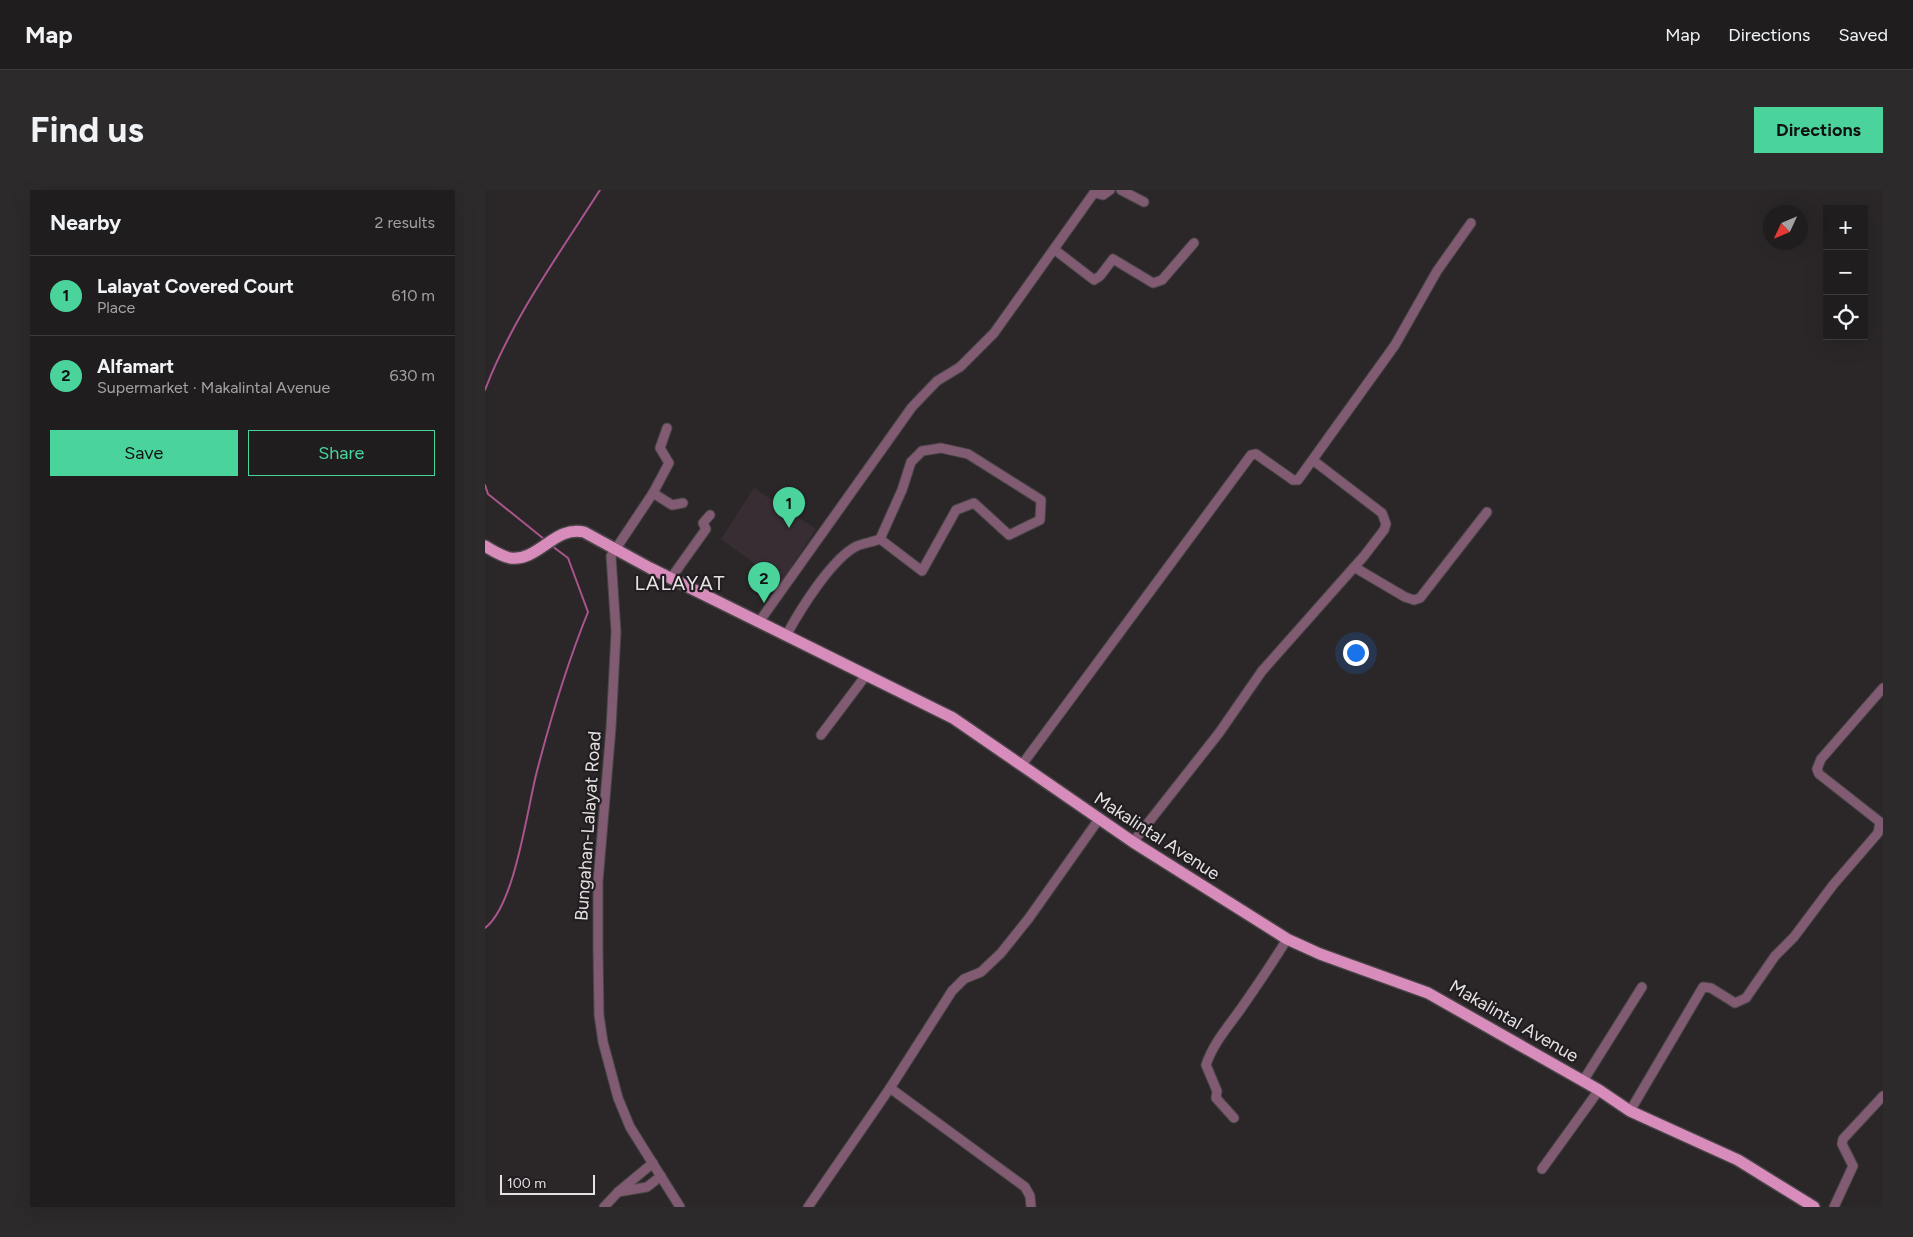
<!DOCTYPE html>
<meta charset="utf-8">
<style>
:root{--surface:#201d1f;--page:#2d2a2c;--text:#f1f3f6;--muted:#a2a2a4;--line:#3d3b3d;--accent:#4ad49c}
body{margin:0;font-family:Figtree,sans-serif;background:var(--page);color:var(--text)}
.controls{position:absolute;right:15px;top:15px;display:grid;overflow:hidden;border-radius:0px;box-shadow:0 5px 20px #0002}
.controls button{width:45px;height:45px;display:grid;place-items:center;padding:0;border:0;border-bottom:1px solid var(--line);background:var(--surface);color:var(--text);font:25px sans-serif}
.compass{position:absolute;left:1278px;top:15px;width:45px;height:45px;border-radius:50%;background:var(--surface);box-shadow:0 5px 20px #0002;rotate:226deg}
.scale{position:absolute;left:15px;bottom:12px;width:95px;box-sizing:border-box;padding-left:5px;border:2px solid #e5e2e3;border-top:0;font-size:14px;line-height:18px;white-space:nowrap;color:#e5e2e3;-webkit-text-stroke:4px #211d20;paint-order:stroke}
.you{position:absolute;left:870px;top:462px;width:18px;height:18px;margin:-12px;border:4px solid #fff;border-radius:50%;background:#1a73e8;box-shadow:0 0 0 8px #1a73e833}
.badge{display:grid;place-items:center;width:32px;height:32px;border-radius:50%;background:var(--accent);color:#111;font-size:16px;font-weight:700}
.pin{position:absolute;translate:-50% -41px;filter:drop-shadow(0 1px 2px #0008)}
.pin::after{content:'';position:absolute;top:26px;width:18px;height:15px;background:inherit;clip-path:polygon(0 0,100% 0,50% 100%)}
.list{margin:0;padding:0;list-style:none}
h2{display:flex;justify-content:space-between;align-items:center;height:65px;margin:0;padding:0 20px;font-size:21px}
h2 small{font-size:16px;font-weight:400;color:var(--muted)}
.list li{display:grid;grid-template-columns:32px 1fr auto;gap:15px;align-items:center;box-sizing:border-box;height:80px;padding:0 20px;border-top:1px solid var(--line)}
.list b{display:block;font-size:19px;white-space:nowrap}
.list p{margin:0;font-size:16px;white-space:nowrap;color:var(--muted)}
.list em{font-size:16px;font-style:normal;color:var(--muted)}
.actions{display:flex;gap:10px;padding:15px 20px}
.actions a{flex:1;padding:11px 0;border:1px solid var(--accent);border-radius:0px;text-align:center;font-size:18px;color:var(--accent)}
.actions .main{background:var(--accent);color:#111}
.icon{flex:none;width:28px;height:28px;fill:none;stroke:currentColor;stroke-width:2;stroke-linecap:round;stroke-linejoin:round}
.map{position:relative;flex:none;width:1398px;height:1017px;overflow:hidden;border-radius:0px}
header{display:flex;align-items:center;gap:30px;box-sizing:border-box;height:70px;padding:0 25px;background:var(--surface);border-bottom:1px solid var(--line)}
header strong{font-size:24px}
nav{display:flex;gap:28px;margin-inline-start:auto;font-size:18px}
.intro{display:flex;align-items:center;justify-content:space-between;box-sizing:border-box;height:120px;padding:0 30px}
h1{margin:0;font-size:35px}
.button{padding:12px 22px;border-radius:0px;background:var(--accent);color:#111;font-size:18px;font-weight:700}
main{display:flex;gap:30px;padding:0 30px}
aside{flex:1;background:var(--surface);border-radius:0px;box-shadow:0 5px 20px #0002}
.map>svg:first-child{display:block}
.built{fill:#372d33}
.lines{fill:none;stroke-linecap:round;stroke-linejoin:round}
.stream{stroke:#a9558c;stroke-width:2}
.minor-casing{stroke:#494547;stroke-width:11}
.major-casing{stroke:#494547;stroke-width:14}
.minor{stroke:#805b71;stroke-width:9}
.major{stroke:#d88cbb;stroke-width:11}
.labels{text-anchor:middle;stroke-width:4.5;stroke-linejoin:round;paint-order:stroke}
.street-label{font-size:18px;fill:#e5e2e3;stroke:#211d20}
.quarter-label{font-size:20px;letter-spacing:1px;fill:#e5e2e3;stroke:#211d20}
</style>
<header>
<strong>Map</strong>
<nav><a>Map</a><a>Directions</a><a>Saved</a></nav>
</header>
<div class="intro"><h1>Find us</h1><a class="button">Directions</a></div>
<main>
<aside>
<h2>Nearby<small>2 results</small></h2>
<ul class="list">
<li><span class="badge">1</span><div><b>Lalayat Covered Court</b><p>Place</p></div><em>610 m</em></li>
<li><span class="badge">2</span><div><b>Alfamart</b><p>Supermarket · Makalintal Avenue</p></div><em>630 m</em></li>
</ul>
<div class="actions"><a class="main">Save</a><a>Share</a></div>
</aside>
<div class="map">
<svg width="1398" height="1017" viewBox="0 0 1398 1017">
<rect width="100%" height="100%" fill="#2b2729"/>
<!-- built -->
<path class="built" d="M269,298l62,41 -35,54 -60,-44z"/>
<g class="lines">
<!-- stream -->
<g class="stream">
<path d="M0,200c27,-71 74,-136 115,-200"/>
<path d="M0,295l3,9 56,45"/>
<path d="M0,738c30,-22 42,-119 52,-157 14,-54 30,-107 51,-159l-20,-54 -16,-12"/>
</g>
<!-- minor casing -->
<g class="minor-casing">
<g id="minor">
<path d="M636,0l23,12"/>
<path d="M610,3l8,2 7,-5"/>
<path d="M570,60l39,30 6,-4 13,-17 40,24 9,-3 32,-37"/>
<path d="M182,238l-7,20 9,15 -16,30 -42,63 5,76 -5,96 -13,154v68l1,65 4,27 15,56 12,29 50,80"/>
<path d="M168,303l19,12 11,-2"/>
<path d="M869,377l51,30 9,3 6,-2 67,-86"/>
<path d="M186,388l35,-49 -3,-6 7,-8"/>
<path d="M274,432l153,-215 25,-26 23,-14 34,-34 102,-143"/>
<path d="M302,444c13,-24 45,-76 70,-88 7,-3 16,-4 23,-7l22,-49 9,-28 11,-11 19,-3 27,6 73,46 -1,20 -31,15 -35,-32 -18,7 -34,61 -42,-32"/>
<path d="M336,545l46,-61"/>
<path d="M536,576l230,-311 5,-1 37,26h5l97,-135 42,-74 34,-48"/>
<path d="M648,652l86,-109 43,-62 102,-115 20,-26 2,-6 -4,-11 -68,-52"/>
<path d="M1098,891l59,-94"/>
<path d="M405,898l135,99 5,9 1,11"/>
<path d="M1145,921l73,-124 8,1 24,15 11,-5 29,-42 19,-19 39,-52 45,-52 2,-11 -61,-48 -2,-5 4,-10 62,-71"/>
<path d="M749,928l-18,-20 1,-7 -11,-26c7,-21 21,-37 34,-55 16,-23 32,-46 47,-71"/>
<path d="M1057,979l57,-79"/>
<path d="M133,1002l29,-5 14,-11"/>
<path d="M119,1017l14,-15 35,-29"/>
<path d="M323,1017l82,-119 62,-97 12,-12 17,-7 20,-19 28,-35 70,-99"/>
<path d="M1349,1017l19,-41 -11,-22 1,-5 40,-43"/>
</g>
</g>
<!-- major casing -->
<g class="major-casing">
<path id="major" d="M0,356c8,5 16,10 25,12 28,4 45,-33 74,-26l66,36 303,150 180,124 154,97 33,15 108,39 171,97 31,21 108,49 76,47"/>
</g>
<!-- minor -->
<use href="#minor" class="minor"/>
<!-- major -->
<use href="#major" class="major"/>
</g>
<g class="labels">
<!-- street labels -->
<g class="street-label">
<text transform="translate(103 636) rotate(-86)" y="6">Bungahan-Lalayat Road</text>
<text transform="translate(672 646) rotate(33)" y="6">Makalintal Avenue</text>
<text transform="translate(1029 831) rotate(30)" y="6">Makalintal Avenue</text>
</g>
<!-- quarter labels -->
<g class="quarter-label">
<text x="195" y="400">LALAYAT</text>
</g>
</g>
</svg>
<div class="controls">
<button>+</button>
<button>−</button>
<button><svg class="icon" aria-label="locate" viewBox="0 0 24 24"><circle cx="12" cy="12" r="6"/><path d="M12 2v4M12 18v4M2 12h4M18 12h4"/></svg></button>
</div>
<svg class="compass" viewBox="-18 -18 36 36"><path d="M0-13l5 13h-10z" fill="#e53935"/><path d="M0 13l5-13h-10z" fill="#a2a2a4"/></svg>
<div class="scale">100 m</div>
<div class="you"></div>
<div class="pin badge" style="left:304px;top:338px">1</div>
<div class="pin badge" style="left:279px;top:413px">2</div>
</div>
</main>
